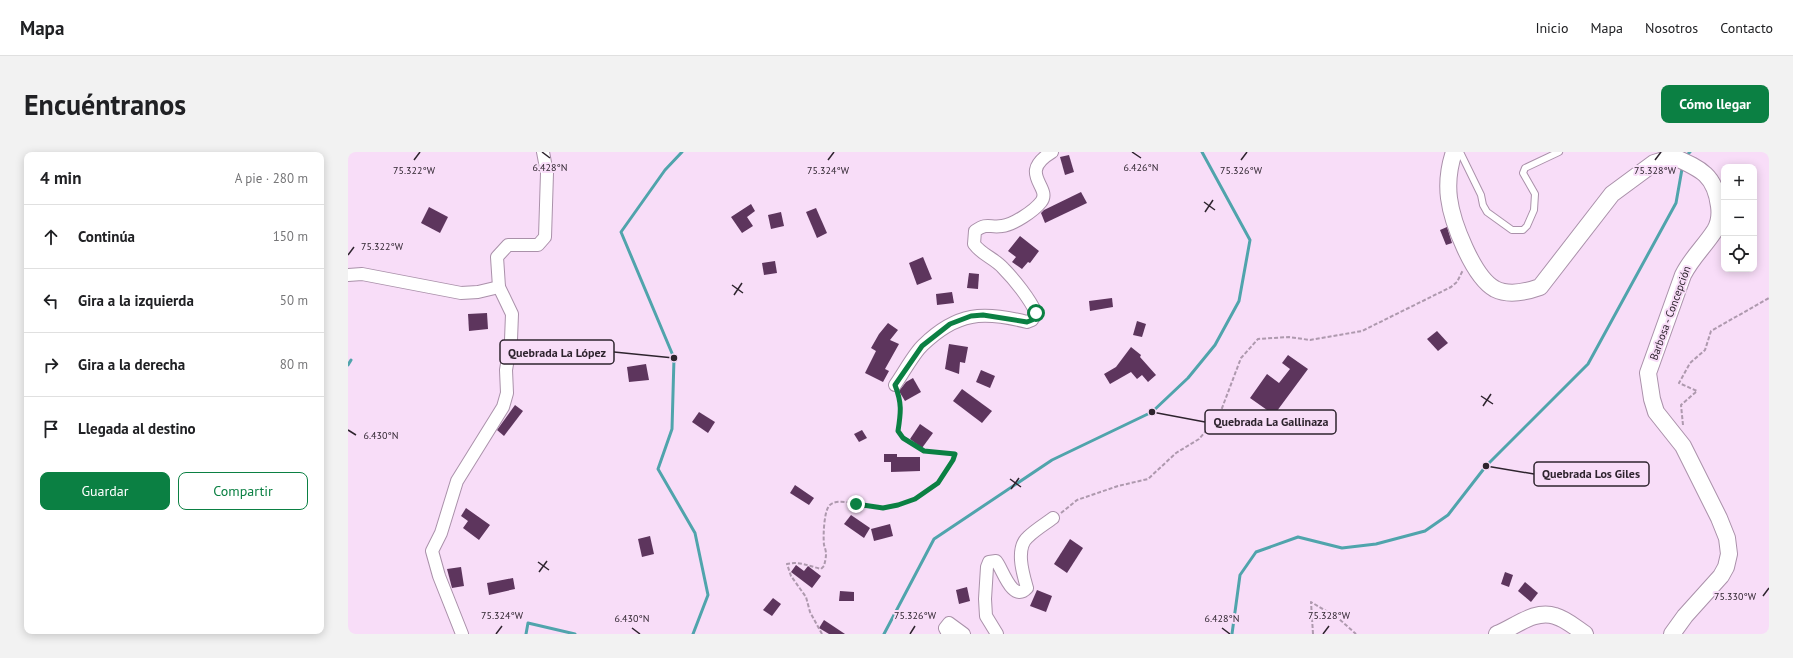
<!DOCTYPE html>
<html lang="es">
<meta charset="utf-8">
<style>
:root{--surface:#fff;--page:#f2f2f2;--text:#202124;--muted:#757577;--line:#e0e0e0;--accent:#0b8043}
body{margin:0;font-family:"PT Sans",sans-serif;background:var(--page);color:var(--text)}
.controls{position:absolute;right:12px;top:12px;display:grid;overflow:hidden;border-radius:8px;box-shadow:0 2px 10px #0003}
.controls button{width:36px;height:36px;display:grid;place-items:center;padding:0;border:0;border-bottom:1px solid var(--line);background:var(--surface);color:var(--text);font:20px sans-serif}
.stop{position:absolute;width:12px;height:12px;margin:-9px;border:3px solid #0b8043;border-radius:50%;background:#fff}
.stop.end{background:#0b8043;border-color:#fff;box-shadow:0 1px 4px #0008}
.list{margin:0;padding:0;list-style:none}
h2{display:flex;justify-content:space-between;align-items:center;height:52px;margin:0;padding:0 16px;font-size:17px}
h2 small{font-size:13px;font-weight:400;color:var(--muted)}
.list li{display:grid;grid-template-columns:26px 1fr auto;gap:12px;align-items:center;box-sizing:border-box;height:64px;padding:0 16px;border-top:1px solid var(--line)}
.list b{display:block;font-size:15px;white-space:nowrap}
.list em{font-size:13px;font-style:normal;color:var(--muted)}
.actions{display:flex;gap:8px;padding:12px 16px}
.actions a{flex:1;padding:9px 0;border:1px solid var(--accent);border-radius:8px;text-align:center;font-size:14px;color:var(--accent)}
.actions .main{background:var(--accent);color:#fff}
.icon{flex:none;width:22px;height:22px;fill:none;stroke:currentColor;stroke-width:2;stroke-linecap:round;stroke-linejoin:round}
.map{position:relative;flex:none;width:1421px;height:482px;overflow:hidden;border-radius:8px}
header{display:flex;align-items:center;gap:24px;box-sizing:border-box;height:56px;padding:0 20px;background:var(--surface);border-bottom:1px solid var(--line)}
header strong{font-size:19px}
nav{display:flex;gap:22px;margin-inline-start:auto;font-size:14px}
.intro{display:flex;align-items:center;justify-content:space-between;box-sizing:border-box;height:96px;padding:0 24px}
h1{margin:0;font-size:28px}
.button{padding:10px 18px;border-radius:8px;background:var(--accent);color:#fff;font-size:14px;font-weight:700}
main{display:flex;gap:24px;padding:0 24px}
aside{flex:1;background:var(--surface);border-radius:8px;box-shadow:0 2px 10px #0003}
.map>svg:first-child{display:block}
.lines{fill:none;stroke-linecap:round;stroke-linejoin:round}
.stream{stroke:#50a4ac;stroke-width:3}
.building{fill:#5d355d}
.lane-casing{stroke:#aa91aa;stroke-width:8}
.street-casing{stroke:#aa91aa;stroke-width:14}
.secondary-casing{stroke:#aa91aa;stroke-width:18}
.path{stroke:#ae99ae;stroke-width:2;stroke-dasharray:4 2;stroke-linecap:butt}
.lane{stroke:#fff;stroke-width:6}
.street{stroke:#fff;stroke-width:12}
.secondary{stroke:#fff;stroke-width:16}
.route{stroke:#0b8043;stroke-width:5}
.ticks{fill:none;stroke:#2e242e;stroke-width:1.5}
.labels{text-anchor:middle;stroke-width:4;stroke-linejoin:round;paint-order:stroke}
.street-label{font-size:11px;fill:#2e242e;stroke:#f8ddf8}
.ticks-label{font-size:10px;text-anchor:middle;fill:#2e242e;stroke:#f8ddf8;stroke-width:4;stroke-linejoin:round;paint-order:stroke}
.leader{fill:none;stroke:#2e242e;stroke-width:1.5}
.callout-dot{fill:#2e242e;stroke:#f8ddf8;stroke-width:1.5}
.callout{fill:#f8ddf8;stroke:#2e242e;stroke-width:1.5}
.callout-label{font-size:12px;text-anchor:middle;font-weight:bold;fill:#2e242e}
</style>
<header>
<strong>Mapa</strong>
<nav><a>Inicio</a><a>Mapa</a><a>Nosotros</a><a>Contacto</a></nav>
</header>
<div class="intro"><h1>Encuéntranos</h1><a class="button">Cómo llegar</a></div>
<main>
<aside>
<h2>4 min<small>A pie · 280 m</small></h2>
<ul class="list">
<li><svg class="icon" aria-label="ahead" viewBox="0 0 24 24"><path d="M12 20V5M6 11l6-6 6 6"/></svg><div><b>Continúa</b></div><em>150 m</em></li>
<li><svg class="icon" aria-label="left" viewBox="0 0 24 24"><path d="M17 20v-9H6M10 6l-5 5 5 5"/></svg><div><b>Gira a la izquierda</b></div><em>50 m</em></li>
<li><svg class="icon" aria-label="right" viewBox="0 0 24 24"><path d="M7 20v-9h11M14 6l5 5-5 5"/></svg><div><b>Gira a la derecha</b></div><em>80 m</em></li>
<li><svg class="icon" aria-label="arrive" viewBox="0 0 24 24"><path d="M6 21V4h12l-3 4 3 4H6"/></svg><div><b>Llegada al destino</b></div></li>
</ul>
<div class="actions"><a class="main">Guardar</a><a>Compartir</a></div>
</aside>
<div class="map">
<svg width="1421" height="482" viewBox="0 0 1421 482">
<rect width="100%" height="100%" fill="#f8ddf8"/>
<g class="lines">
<!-- stream -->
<g class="stream">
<path d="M334,0l-17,18 -44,62 53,126 -2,71 -14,40 37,64 13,62 -15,39"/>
<path d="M1340,2l2,-2"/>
<path d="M0,213l3,-5"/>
<path d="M178,482l2,-11 47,11"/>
<path d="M536,482l50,-95 118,-79 100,-48 36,-34 27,-33 24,-44 11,-61 -48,-88"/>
<path d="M884,482l8,-59 16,-23 42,-15 44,11 34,-4 49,-13 23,-16 38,-49 102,-102 88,-161 6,-34"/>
</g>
</g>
<!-- building -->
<g class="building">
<path d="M721,3l5,17 -9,3 -5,-18z"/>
<path d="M733,40l6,11 -42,20 -4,-10 3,-3z"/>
<path d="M403,52l4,7 -8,6 6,9 -11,7 -11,-16z"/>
<path d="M81,55l19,10 -8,16 -19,-10z"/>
<path d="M468,56l11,25 -10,5 -11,-26z"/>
<path d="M433,60l3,14 -13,3 -3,-14z"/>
<path d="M1099,75l5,16 -6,2 -6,-15z"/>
<path d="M672,84l19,15 -9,12 -2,-1 -6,7 -10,-7 4,-5 -8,-6z"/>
<path d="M575,105l9,22 -15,6 -8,-22z"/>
<path d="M427,109l2,12 -13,2 -2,-12z"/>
<path d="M621,121l10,1 -1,15 -11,-1z"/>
<path d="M604,140l2,11 -17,2 -1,-11z"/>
<path d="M764,146l1,9 -23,4 -1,-10z"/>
<path d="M139,161l1,16 -19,2 -1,-17z"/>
<path d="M789,169l9,3 -4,13 -9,-2z"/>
<path d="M540,171l10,7 -8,10 9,4 -14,25 4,2 -6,11 -18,-9 11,-22 -5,-3 8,-14z"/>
<path d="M1089,179l11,12 -10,8 -11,-12z"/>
<path d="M601,192l19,3 -3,16 -5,-1 -1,12 -14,-5z"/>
<path d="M783,195l10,8 -1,2 16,18 -8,7 -6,-7 -5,4 -6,-7 -21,12 -6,-10 12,-7z"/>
<path d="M940,203l20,14 -34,46 -24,-17 17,-24 12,9 11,-14 -8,-6z"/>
<path d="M298,212l3,16 -20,2 -2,-15z"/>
<path d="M633,218l14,6 -5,12 -14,-6z"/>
<path d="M565,226l8,14 -16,9 -6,-10 7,-9z"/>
<path d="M614,237l30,22 -10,12 -29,-22z"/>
<path d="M167,253l8,6 -19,25 -7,-6z"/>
<path d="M351,260l16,10 -7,11 -16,-11z"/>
<path d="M572,272l13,9 -11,15 -12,-9z"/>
<path d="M514,278l5,8 -8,4 -5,-8z"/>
<path d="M536,302h13v3h23v14l-29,1v-10h-7z"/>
<path d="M447,333l19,13 -5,7 -19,-12z"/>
<path d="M118,356l24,17 -11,15 -16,-12 5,-7 -7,-5z"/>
<path d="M503,363l19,13 -6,10 -20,-14z"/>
<path d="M542,372l3,12 -19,5 -3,-12z"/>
<path d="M302,384l4,18 -12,3 -4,-18z"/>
<path d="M722,387l13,9 -16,25 -13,-9z"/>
<path d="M448,413l8,6 4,-5 13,10 -9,12 -21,-16z"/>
<path d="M113,415l3,19 -12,2 -5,-19z"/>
<path d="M1157,420l8,3 -4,12 -8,-3z"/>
<path d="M165,426l2,11 -26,6 -2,-12z"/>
<path d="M1177,430l13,11 -7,9 -13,-11z"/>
<path d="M619,435l3,14 -11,3 -3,-14z"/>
<path d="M689,438l15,6 -6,16 -16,-6z"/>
<path d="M492,439l14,1v9h-15z"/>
<path d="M425,446l8,6 -9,12 -9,-6z"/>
<path d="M476,468l21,14h-16l-10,-6z"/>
</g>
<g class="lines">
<!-- lane casing -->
<g class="lane-casing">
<path id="lane" d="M1112,0l21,43 2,10 4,7 25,18h11l4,-4 7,-16 1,-16 -12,-21 2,-5 34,-16"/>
</g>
<!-- street casing -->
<g class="street-casing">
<g id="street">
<path d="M0,123l14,-1 99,19 17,-1 21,-5"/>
<path d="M547,233c8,-11 19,-32 28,-40 34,-33 60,-34 104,-23l5,-2 4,-7c-6,-14 -22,-34 -33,-45 -9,-10 -21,-13 -29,-24l1,-13c13,-9 14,-3 27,-5 11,-1 32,-15 39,-24 12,-15 -25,-28 11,-50"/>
<path d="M114,482l-23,-58 -7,-25 9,-18 16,-52 46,-74 4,-14 -1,-23 5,-30 1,-26 -13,-27 -2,-30 11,-12h30l7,-8 2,-64 -4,-21"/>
<path d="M600,482l-3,-6 4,-5 15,11"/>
<path d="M649,482l-11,-18 -1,-17 2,-32 2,-5 7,-1c6,6 16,43 31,27 -4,-14 -12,-40 1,-51 7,-7 17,-13 25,-19"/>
</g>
</g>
<!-- secondary casing -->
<g class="secondary-casing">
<g id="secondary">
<path d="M1106,0c-5,15 -7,30 -5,46 3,24 24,79 46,91 14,7 31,3 45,-2l72,-93 42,-31 20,-6c27,12 41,18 45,49 1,7 0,17 -4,24 -10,16 -23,27 -32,45l-35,98 4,26 4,13 27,34 36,72 8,20 2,16 -3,13 -5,9 -36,40 -13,18"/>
<path d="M1149,482c18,-7 38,-25 58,-18 11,3 21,12 30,18"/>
</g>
</g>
<!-- path -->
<g class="path">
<path d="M1335,273l-2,-20 16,-14 -18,-8 11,-20 15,-13 6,-19 58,-33"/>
<path d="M713,361l16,-13 41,-14 30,-7 28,-26 23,-14 20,-23 22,-58 17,-19 31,-2 21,3 52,-9 89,-44 6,-5 6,-12"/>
<path d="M474,482l-12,-22 -4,-15 -15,-21 -4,-12c12,-3 22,2 34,5l3,-3c1,-4 2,-8 2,-12 0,-3 -1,-6 -2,-9 -1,-9 0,-33 5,-39 8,-11 41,3 54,2 29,-1 64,-25 72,-54l-31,-3 -21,-13 -5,-7 3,-25 -2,-11"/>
<path d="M965,482l-2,-32 27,16 18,16"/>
</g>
<!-- lane -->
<use href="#lane" class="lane"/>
<!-- street -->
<use href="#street" class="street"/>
<!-- secondary -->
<use href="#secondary" class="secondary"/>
</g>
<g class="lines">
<!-- route -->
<path class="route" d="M508,352l27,4 15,-3 17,-6 23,-16 15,-23 2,-6 -31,-3 -21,-13 -5,-7c3,-19 4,-28 -3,-46l27,-39 28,-22 21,-8 12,-1 44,7 5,-2 4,-7"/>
</g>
<!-- ticks -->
<path class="ticks" d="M194,0l8,6M784,0l9,6M66,8l6,-8M480,8l6,-8M893,8l6,-8M1307,8l6,-8M856,50l11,8M857,60l8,-12M0,103l6,-8M384,133l11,8M386,143l8,-12M1133,244l12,8M1135,254l8,-12M0,278l8,5M662,327l11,8M663,337l8,-11M190,410l11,8M191,420l8,-11M1415,444l6,-8M284,476l8,6M874,476l8,6M148,482l6,-8M562,482l5,-8M975,482l6,-8"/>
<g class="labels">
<!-- street labels -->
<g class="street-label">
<text transform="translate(1322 161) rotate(-70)" y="4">Barbosa - Concepción</text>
</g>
</g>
<g class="ticks-label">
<text x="202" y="19">6.428°N</text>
<text x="793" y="19">6.426°N</text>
<text x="66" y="22">75.322°W</text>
<text x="480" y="22">75.324°W</text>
<text x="893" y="22">75.326°W</text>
<text x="1307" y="22">75.328°W</text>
<text x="34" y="98">75.322°W</text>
<text x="33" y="287">6.430°N</text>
<text x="1387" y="448">75.330°W</text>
<text x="154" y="467">75.324°W</text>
<text x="567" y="467">75.326°W</text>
<text x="981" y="467">75.328°W</text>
<text x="284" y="470">6.430°N</text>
<text x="874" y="470">6.428°N</text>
</g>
<!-- callouts -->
<path class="leader" d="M326 206L266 200M804 260L857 270M1138 314L1186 322"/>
<g class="callout-dot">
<circle cx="326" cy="206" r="4"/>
<circle cx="804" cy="260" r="4"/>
<circle cx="1138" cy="314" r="4"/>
</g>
<g class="callout">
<rect x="152" y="188" width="114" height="24" rx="4"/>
<rect x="857" y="258" width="131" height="24" rx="4"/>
<rect x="1186" y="310" width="115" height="24" rx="4"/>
</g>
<g class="callout-label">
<text x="209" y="205">Quebrada La López</text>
<text x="923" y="274">Quebrada La Gallinaza</text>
<text x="1243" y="326">Quebrada Los Giles</text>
</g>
</svg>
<div class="controls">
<button>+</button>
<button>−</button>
<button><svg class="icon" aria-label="locate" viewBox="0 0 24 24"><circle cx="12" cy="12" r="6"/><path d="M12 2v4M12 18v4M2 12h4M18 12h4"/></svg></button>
</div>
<div class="stop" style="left:688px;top:161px"></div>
<div class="stop end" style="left:508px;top:352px"></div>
</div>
</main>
